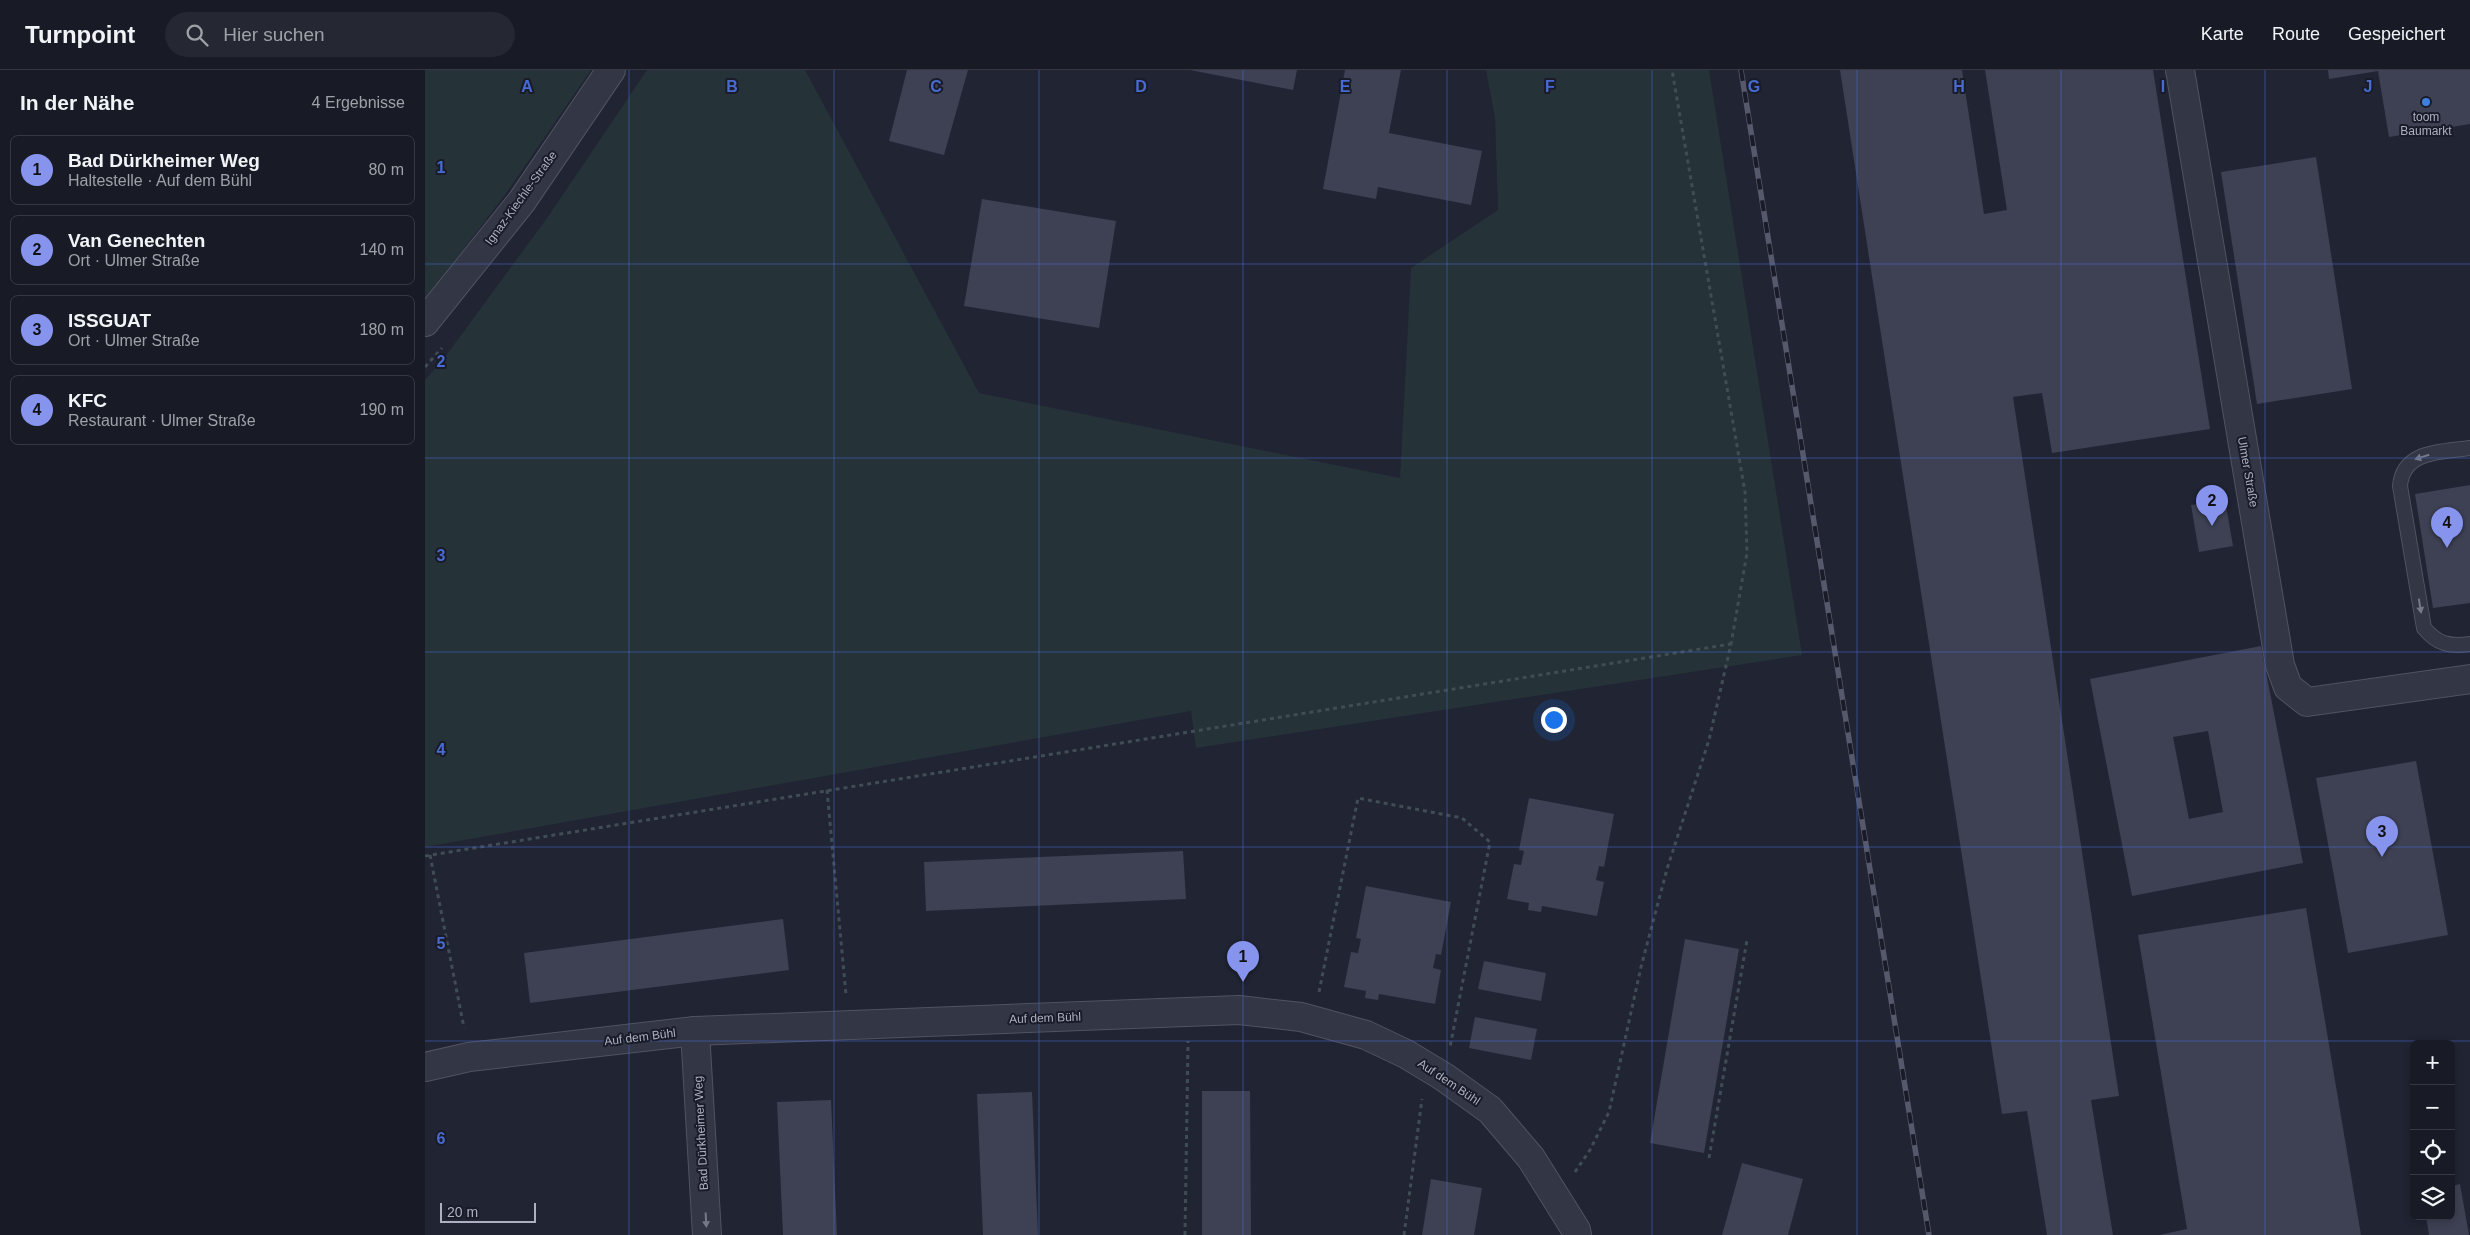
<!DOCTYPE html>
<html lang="de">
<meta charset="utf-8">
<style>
:root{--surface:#181b26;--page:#252832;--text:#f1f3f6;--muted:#9fa1a7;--line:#363943;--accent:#8694ed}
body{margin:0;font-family:Arial,sans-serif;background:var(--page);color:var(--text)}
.controls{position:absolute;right:15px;bottom:15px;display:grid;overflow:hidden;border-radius:8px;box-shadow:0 2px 8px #0003}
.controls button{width:45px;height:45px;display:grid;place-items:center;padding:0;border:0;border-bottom:1px solid var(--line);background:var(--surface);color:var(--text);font:25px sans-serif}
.scale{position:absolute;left:15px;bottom:12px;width:96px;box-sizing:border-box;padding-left:5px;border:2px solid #adb0c1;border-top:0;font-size:14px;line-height:18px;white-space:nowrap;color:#adb0c1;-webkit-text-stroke:4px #191c28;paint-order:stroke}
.you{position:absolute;left:1128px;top:649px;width:18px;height:18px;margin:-12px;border:4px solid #fff;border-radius:50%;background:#1a73e8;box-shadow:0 0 0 8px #1a73e833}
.badge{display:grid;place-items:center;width:32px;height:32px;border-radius:50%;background:var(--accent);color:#111;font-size:16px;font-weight:700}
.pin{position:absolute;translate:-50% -41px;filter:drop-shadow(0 1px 2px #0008)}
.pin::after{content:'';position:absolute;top:26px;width:18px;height:15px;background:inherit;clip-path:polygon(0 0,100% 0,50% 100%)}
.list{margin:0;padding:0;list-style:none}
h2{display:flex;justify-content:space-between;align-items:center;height:65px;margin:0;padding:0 20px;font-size:21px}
h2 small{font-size:16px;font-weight:400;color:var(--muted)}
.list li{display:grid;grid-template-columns:32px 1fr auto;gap:15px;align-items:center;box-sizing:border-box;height:70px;margin:0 10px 10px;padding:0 10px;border:1px solid var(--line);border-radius:8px}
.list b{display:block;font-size:19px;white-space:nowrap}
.list p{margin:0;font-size:16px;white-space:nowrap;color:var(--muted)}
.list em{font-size:16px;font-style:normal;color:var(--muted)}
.icon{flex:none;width:28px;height:28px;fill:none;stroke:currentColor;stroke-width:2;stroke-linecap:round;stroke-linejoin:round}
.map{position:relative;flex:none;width:2045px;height:1165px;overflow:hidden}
header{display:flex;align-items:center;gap:30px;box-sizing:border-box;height:70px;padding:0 25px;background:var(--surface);border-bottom:1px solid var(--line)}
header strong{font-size:24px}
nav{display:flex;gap:28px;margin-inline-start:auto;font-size:18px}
.search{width:350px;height:45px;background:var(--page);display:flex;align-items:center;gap:12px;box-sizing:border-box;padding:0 18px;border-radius:28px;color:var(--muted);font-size:19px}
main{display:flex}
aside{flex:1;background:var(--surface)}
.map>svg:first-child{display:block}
.green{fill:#253237}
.building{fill:#3d4153;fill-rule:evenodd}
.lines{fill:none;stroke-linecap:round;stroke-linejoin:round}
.service-casing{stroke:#515362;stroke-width:16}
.minor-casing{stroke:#515362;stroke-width:30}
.path{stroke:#414d54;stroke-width:3;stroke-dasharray:4 4;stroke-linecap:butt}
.service{stroke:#333644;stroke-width:14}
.minor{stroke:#333644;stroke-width:28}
.rail-casing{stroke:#56596b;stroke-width:5.5}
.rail{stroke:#191c28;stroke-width:4;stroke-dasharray:11;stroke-linecap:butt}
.oneway{fill:#767989}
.grid{fill:none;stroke:#486bd1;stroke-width:1;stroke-opacity:0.55}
.shop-dot{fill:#3f7fe0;stroke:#191c28;stroke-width:2}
.labels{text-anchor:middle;stroke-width:4;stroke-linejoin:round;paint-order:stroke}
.poi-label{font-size:12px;fill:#adb0c1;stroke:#191c28}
.street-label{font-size:12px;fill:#adb0c1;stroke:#191c28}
.grid-label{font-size:16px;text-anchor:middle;font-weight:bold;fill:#486bd1;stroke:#191c28;stroke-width:4;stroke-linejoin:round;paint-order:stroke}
</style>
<header>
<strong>Turnpoint</strong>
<div class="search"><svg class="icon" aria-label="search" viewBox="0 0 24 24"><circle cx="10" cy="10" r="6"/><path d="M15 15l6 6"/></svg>Hier suchen</div>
<nav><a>Karte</a><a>Route</a><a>Gespeichert</a></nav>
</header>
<main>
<aside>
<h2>In der Nähe<small>4 Ergebnisse</small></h2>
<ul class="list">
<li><span class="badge">1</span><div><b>Bad Dürkheimer Weg</b><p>Haltestelle · Auf dem Bühl</p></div><em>80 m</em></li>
<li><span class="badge">2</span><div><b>Van Genechten</b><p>Ort · Ulmer Straße</p></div><em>140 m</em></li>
<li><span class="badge">3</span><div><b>ISSGUAT</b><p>Ort · Ulmer Straße</p></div><em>180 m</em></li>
<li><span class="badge">4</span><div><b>KFC</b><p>Restaurant · Ulmer Straße</p></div><em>190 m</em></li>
</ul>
</aside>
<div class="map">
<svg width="2045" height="1165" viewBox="0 0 2045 1165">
<rect width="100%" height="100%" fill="#202433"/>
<!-- green -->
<g class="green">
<path d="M0,0h166l-84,122 -82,108z"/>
<path d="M222,0h158l174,323 421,85 11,-210 87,-58 -3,-92 -9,-48h223l93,585 -606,93 -5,-37 -766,136v-467l17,-19 105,-143z"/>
</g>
<!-- building -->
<g class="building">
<path d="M482,0h61l-24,85 -55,-14z"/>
<path d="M765,0h107l-4,20z"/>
<path d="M920,0h56l-12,63 93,18 -11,54 -93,-18 -2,12 -53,-10z"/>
<path d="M1415,0h122l22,144 23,-4 -22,-140h168l57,359 -158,24 -10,-60 -29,4 106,699 -28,4 22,135h-66l-20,-124 -25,3z"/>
<path d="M1903,0h142v54l-81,13 -11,-66 -49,8z"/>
<path d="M1891,87l36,232 -95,15 -36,-232z"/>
<path d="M557,129l134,22 -17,107 -135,-22z"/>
<path d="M2045,415v118l-37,5 -18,-114z"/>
<path d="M1800,430l8,46 -34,6 -8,-47z"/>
<path d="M1836,576l42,217 -171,33 -42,-217zM1783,661l15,81 -34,7 -16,-82z"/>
<path d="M1991,691l32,174 -100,18 -32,-175z"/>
<path d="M1104,728l85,16 -10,53 -5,-1 -3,14 8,2 -7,34 -55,-10 -1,6 -13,-2 1,-7 -22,-4 7,-35 7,1 3,-14 -5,-1z"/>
<path d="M758,781l3,48 -260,12 -2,-49z"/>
<path d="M941,816l85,16 -10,53 -5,-1 -3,14 8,2 -6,34 -56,-10 -1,6 -13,-2 1,-7 -22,-4 7,-35 7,1 3,-14 -5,-1z"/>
<path d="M1881,838l55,327h-202l28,-6 -49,-294z"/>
<path d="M358,849l6,51 -259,33 -6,-50z"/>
<path d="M1260,869l54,10 -35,204 -54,-10z"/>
<path d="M1059,891l62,12 -5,28 -63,-12z"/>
<path d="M1050,947l62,12 -6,31 -62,-12z"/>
<path d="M777,1021h48l1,144h-49z"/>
<path d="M607,1022l6,143h-55l-6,-141z"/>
<path d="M406,1030l6,135h-54l-6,-133z"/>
<path d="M1317,1093l61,16 -15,56h-66z"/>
<path d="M1006,1109l51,9 -8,47h-52z"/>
<path d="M2035,1114l9,51h-40l-3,-19h25v-30z"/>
</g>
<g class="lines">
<!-- service casing -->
<g class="service-casing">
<path id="service" d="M2045,378c-28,4 -67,2 -70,38l24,142c13,16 26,19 46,16"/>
</g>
<!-- minor casing -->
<g class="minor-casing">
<g id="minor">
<path d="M1755,0l100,595 8,22 19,15 163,-23"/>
<path d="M0,252l97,-121 89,-131"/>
<path d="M270,961l12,204"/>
<path d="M0,997l44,-10 226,-26 544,-21 62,7 65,18 40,19 38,23 46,33 41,48 45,72 1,5"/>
</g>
</g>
<!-- path -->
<g class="path">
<path d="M0,297l17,-19"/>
<path d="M402,720l19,205"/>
<path d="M5,785l34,173"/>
<path d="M0,786l1306,-212"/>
<path d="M894,922l39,-194 104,20 28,24 -40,205"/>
<path d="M1284,1088l38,-218"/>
<path d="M1150,1102l15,-22 19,-38 32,-145 26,-98 42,-129 22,-96 16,-91 -2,-61 -73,-422"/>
<path d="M760,1165l3,-194"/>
<path d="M979,1165l18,-136"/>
</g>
<!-- service -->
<use href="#service" class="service"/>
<!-- minor -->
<use href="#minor" class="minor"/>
<!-- rail casing -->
<g class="rail-casing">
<path id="rail" d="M1316,0l188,1165"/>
</g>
<!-- rail -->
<use href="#rail" class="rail"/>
</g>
<!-- one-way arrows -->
<defs><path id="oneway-solid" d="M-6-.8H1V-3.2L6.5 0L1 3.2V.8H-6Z" transform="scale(1.25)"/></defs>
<g class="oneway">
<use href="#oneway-solid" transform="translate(1997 387) rotate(163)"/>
<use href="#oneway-solid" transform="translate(1995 536) rotate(81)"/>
<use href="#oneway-solid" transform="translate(281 1150) rotate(87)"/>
</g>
<!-- grid -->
<path class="grid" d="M204,0v1165M409,0v1165M614,0v1165M818,0v1165M1022,0v1165M1227,0v1165M1432,0v1165M1636,0v1165M1840,0v1165M0,194h2045M0,388h2045M0,582h2045M0,777h2045M0,971h2045"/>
<!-- markers -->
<circle class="shop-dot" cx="2001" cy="32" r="5"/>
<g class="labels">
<!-- poi labels -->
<g class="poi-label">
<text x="2001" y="51">toom<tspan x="2001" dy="14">Baumarkt</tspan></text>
</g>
<!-- street labels -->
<g class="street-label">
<text transform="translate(96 128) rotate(-54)" y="4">Ignaz-Kiechle-Straße</text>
<text transform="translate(1823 402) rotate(80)" y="4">Ulmer Straße</text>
<text transform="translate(620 948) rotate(-2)" y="4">Auf dem Bühl</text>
<text transform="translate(215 967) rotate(-7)" y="4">Auf dem Bühl</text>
<text transform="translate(1024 1012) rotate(34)" y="4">Auf dem Bühl</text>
<text transform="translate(276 1063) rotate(-93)" y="4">Bad Dürkheimer Weg</text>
</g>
</g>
<g class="grid-label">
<text x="102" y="22">A</text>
<text x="307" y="22">B</text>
<text x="511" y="22">C</text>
<text x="716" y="22">D</text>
<text x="920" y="22">E</text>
<text x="1125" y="22">F</text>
<text x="1329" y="22">G</text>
<text x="1534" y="22">H</text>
<text x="1738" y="22">I</text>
<text x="1943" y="22">J</text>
<text x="16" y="103">1</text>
<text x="16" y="297">2</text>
<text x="16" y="491">3</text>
<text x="16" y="685">4</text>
<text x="16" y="879">5</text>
<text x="16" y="1074">6</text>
</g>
</svg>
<div class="controls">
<button>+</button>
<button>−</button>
<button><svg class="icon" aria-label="locate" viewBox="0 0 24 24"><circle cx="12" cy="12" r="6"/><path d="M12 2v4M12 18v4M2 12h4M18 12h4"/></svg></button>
<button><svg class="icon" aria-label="layers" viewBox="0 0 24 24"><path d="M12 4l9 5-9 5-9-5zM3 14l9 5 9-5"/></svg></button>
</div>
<div class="scale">20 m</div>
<div class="you"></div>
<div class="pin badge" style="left:818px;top:912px">1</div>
<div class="pin badge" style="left:1787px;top:456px">2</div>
<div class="pin badge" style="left:1957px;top:787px">3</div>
<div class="pin badge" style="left:2022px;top:478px">4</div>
</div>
</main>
